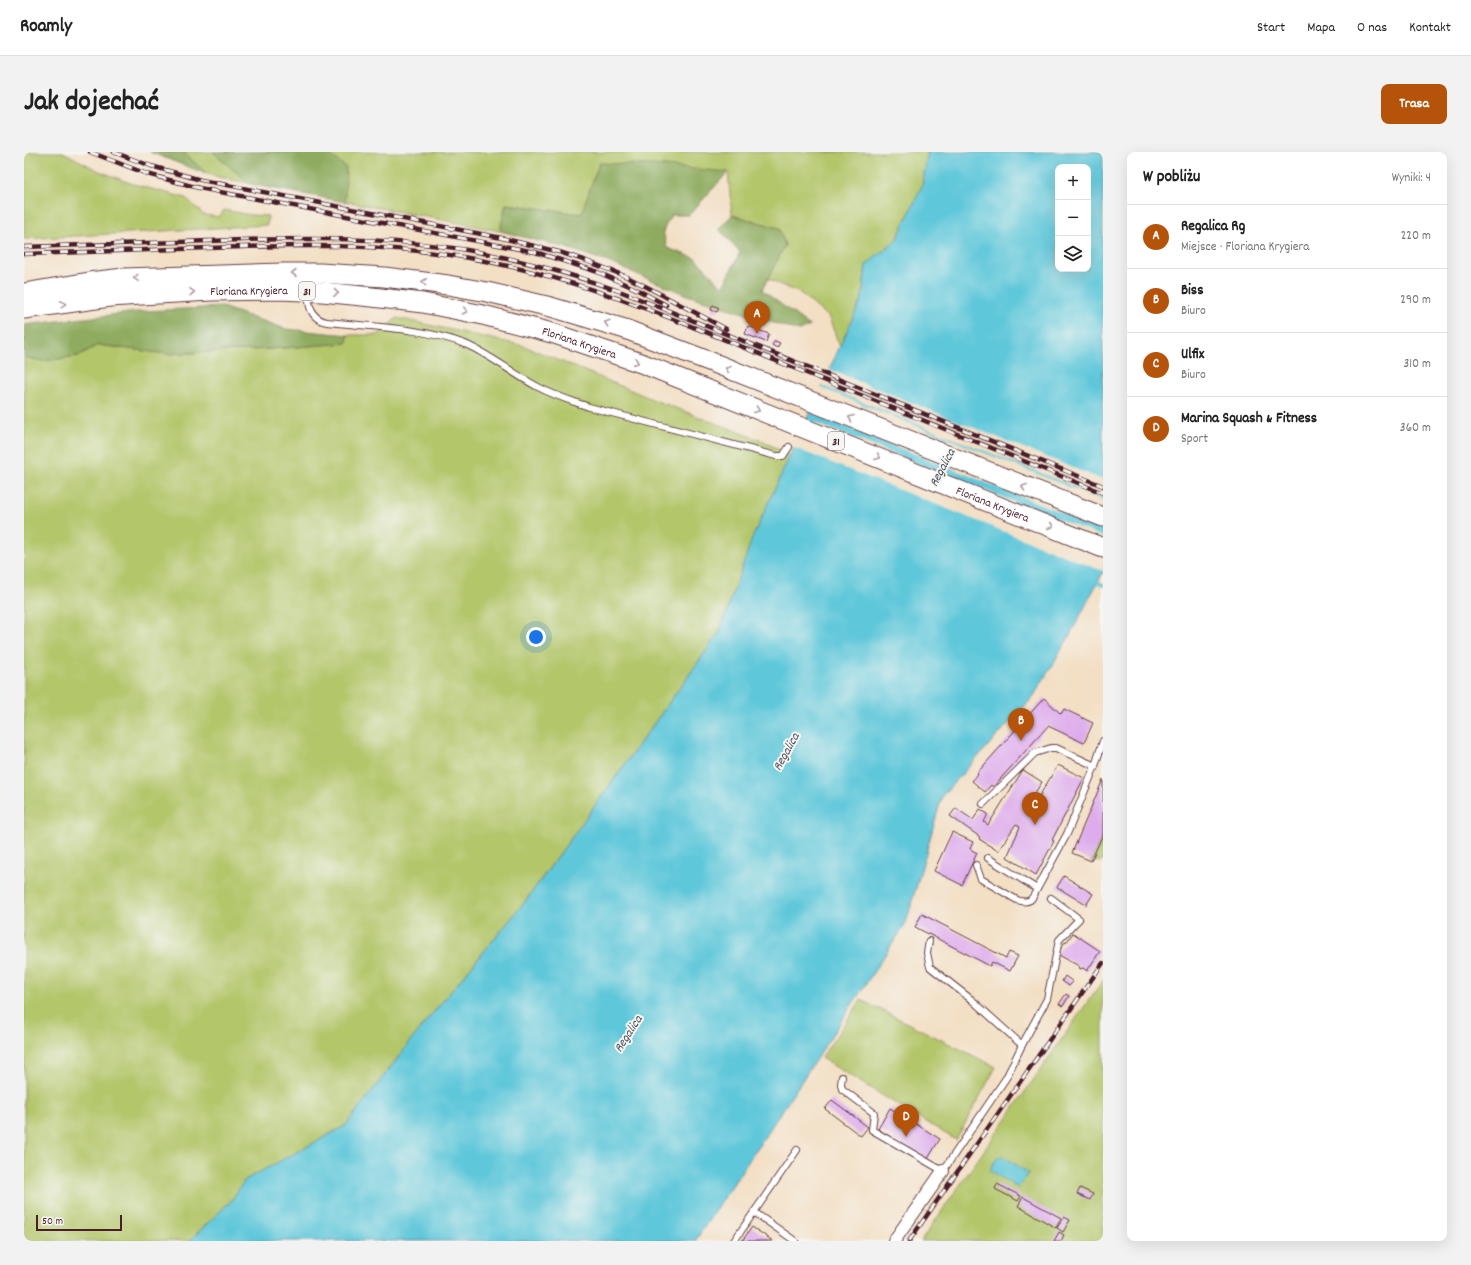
<!DOCTYPE html>
<html lang="pl">
<meta charset="utf-8">
<style>
:root{--surface:#fff;--page:#f2f2f2;--text:#222;--muted:#767676;--line:#e0e0e0;--accent:#b45309}
body{margin:0;font-family:Dekko,sans-serif;background:var(--page);color:var(--text)}
.controls{position:absolute;right:12px;top:12px;display:grid;overflow:hidden;border-radius:8px;box-shadow:0 4px 16px #0002}
.controls button{width:36px;height:36px;display:grid;place-items:center;padding:0;border:0;border-bottom:1px solid var(--line);background:var(--surface);color:var(--text);font:20px sans-serif}
.scale{position:absolute;left:12px;bottom:10px;width:86px;box-sizing:border-box;padding-left:4px;border:2px solid #4a1f2b;border-top:0;font-size:11px;line-height:14px;white-space:nowrap;color:#4a1f2b;-webkit-text-stroke:3px #f6f6f2;paint-order:stroke}
.you{position:absolute;left:512px;top:485px;width:14px;height:14px;margin:-10px;border:3px solid #fff;border-radius:50%;background:#1a73e8;box-shadow:0 0 0 6px #1a73e833}
.badge{display:grid;place-items:center;width:26px;height:26px;border-radius:50%;background:var(--accent);color:#fff;font-size:13px;font-weight:700}
.pin{position:absolute;translate:-50% -33px;filter:drop-shadow(0 1px 2px #0008)}
.pin::after{content:'';position:absolute;top:21px;width:14px;height:12px;background:inherit;clip-path:polygon(0 0,100% 0,50% 100%)}
.list{margin:0;padding:0;list-style:none}
h2{display:flex;justify-content:space-between;align-items:center;height:52px;margin:0;padding:0 16px;font-size:17px}
h2 small{font-size:13px;font-weight:400;color:var(--muted)}
.list li{display:grid;grid-template-columns:26px 1fr auto;gap:12px;align-items:center;box-sizing:border-box;height:64px;padding:0 16px;border-top:1px solid var(--line)}
.list b{display:block;font-size:15px;white-space:nowrap}
.list p{margin:0;font-size:13px;white-space:nowrap;color:var(--muted)}
.list em{font-size:13px;font-style:normal;color:var(--muted)}
.icon{flex:none;width:22px;height:22px;fill:none;stroke:currentColor;stroke-width:2;stroke-linecap:round;stroke-linejoin:round}
.map{position:relative;flex:none;width:1079px;height:1089px;overflow:hidden;border-radius:8px}
header{display:flex;align-items:center;gap:24px;box-sizing:border-box;height:56px;padding:0 20px;background:var(--surface);border-bottom:1px solid var(--line)}
header strong{font-size:19px}
nav{display:flex;gap:22px;margin-inline-start:auto;font-size:14px}
.intro{display:flex;align-items:center;justify-content:space-between;box-sizing:border-box;height:96px;padding:0 24px}
h1{margin:0;font-size:28px}
.button{padding:10px 18px;border-radius:8px;background:var(--accent);color:#fff;font-size:14px;font-weight:700}
main{display:flex;gap:24px;padding:0 24px}
aside{flex:1;background:var(--surface);border-radius:8px;box-shadow:0 4px 16px #0002}
.map>svg:first-child{display:block}
.green{fill:#b3c66a;stroke:#7e724a}
.forest{fill:#8eab5e;stroke:#6c6544}
.water{fill:#5fc7da;stroke:#547382;fill-rule:evenodd}
.pier{fill:#f3dfc4}
.lines{fill:none;stroke-linecap:round;stroke-linejoin:round}
.stream{stroke:#5fc7da;stroke-width:3.5}
.building{fill:#deacec}
.service-casing{stroke:#633c42;stroke-width:8}
.minor-casing{stroke:#633c42;stroke-width:14}
.primary-casing{stroke:#633c42;stroke-width:21}
.service{stroke:#fff;stroke-width:6}
.minor{stroke:#fff;stroke-width:12}
.primary{stroke:#fff;stroke-width:19}
.rail-casing{stroke:#4a1f2b;stroke-width:4.5}
.rail{stroke:#f6f6f2;stroke-width:3;stroke-dasharray:9;stroke-linecap:butt}
.oneway{stroke:#ae9aa0}
.labels{text-anchor:middle;stroke-width:4;stroke-linejoin:round;paint-order:stroke}
.shield{fill:#f6f6f2;stroke:#7e6067;stroke-width:1}
.shield-label{font-size:11px;font-weight:bold;fill:#4a1f2b}
.street-label{font-size:12px;fill:#4a1f2b;stroke:#f6f6f2}
.water-label{font-size:13px;font-style:italic;fill:#505160;stroke:#f6f6f2}
</style>
<header>
<strong>Roamly</strong>
<nav><a>Start</a><a>Mapa</a><a>O nas</a><a>Kontakt</a></nav>
</header>
<div class="intro"><h1>Jak dojechać</h1><a class="button">Trasa</a></div>
<main>
<div class="map">
<svg width="1079" height="1089" viewBox="0 0 1079 1089">
<rect width="100%" height="100%" fill="#f6f6f2"/>
<filter id="ink" filterUnits="userSpaceOnUse"><feTurbulence type="fractalNoise" baseFrequency=".025" numOctaves="2"/><feDisplacementMap in="SourceGraphic" scale="8" xChannelSelector="R" yChannelSelector="G"/><feConvolveMatrix kernelMatrix="1 2 1 2 8 2 1 2 1" color-interpolation-filters="sRGB"/></filter>
<filter id="wash" filterUnits="userSpaceOnUse"><feTurbulence type="fractalNoise" baseFrequency=".012" numOctaves="4" result="noise"/><feDisplacementMap in="SourceGraphic" scale="16" xChannelSelector="R" yChannelSelector="G"/><feGaussianBlur stdDeviation="0.9" result="paint"/><feColorMatrix in="noise" values="0 0 0 0 0 0 0 0 0 0 0 0 0 0 0 0 0 1.4 0 .05"/><feComposite in="paint" operator="in"/></filter>
<g filter="url(#wash)">
<rect width="100%" height="100%" fill="#f3dfc4"/>
<!-- green -->
<g class="green">
<path d="M0,0h39l36,19 34,13 53,14 18,17 15,2 5,-7 27,5 17,1 -1,9 -243,14z"/>
<path d="M126,0h778v3l-6,31 -25,53 -31,26 -4,33 -22,49 -11,-29 -29,-25 -33,-14 18,-34 -6,-17 -47,-13 -4,-43 -147,42 -75,-10 -6,27 -273,-52 -20,-5z"/>
<path d="M373,166l127,28 133,55 106,40 27,15 -34,74 -37,103 -112,156 -83,114 -96,116 -83,107 -100,54 -14,21 -42,40h-165v-884l19,4 35,-5 20,-11 70,9 102,-5 77,-6 1,-8h30z"/>
<path d="M1079,682v27l-13,1 1,-1z"/>
<path d="M1079,828v261h-182l159,-228z"/>
<path d="M837,848l135,67 -40,73 -135,-82z"/>
</g>
<!-- forest -->
<g class="forest">
<path d="M126,0h33l24,22z"/>
<path d="M189,0h113l20,15 -1,35 -95,-18z"/>
<path d="M575,11l54,2 75,7 -39,43h-18l-8,16 4,17 28,10 28,29 17,-35 -21,-23 13,-14 47,13 6,17 -23,45 48,36 -11,5 -112,-36 -79,-33 -41,-14 -67,-17 6,-27 75,10z"/>
<path d="M198,155l64,22 62,6 -1,8 -77,6 -102,5 -70,-9 -20,11 -35,5 -19,-4v-32l122,-14z"/>
</g>
<!-- water -->
<g class="water">
<path d="M904,0h175v420l-34,65 -36,60 -91,99 -36,127 -142,215 -69,103h-506l42,-40 14,-21 100,-54 83,-107 96,-116 83,-114 112,-156 34,-97 109,-238 4,-33 31,-26 25,-53zM1034,15h30v102h-30z"/>
<path d="M978,1004l27,17 -11,15 -27,-17c-1,-7 5,-12 11,-15z"/>
</g>
<!-- pier -->
<g class="pier">
<path d="M804,217l275,111v18l-283,-113z"/>
<path d="M795,235l283,113 1,1v28l-295,-118z"/>
<path d="M781,267l298,118v34l-311,-124z"/>
</g>
<g class="lines">
<!-- stream -->
<path class="stream" d="M1071,429l8,4"/>
</g>
<g id="blocks">
<!-- building -->
<g class="building">
<path d="M689,153l6,3 -2,4 -6,-2z"/>
<path d="M729,169l9,4 -1,3 -10,-3z"/>
<path d="M724,174l21,8 -3,8 -21,-8z"/>
<path d="M751,189l5,2 -3,5 -5,-3z"/>
<path d="M1020,546l17,16 3,-5 29,14 -9,20 -36,-17 -55,61 -2,-2 -6,7 -13,-11 6,-7 -1,-1z"/>
<path d="M1034,613l26,13 -32,62 2,1 -18,34 -29,-18 13,-30 -4,-3 -18,27 -19,-12 1,-2 -30,-21 6,-8 17,12 7,-11 8,5 -4,8 4,3 35,-55 19,12 -18,28 5,3z"/>
<path d="M1079,627v55l-12,27 -19,-8z"/>
<path d="M928,680l21,10 -3,7 7,4 -15,32 -28,-14z"/>
<path d="M1040,724l29,18 -7,11 -29,-18z"/>
<path d="M898,762l84,44 3,-6 9,4 -8,15 -18,-9 -2,4 -75,-39z"/>
<path d="M1049,781l27,18 -13,20 -4,-3 -3,1 -1,-3 -22,-12 8,-12 1,1z"/>
<path d="M1041,824l8,6 -4,4 -7,-5z"/>
<path d="M1042,842l3,2 -6,10 -4,-2z"/>
<path d="M808,948l36,27 -7,9 -36,-27z"/>
<path d="M866,956l50,31 -13,21 -49,-31z"/>
<path d="M973,1032l24,12 -3,5 -23,-12z"/>
<path d="M1056,1036l13,6 -3,6 -13,-6z"/>
<path d="M999,1045l38,21 -5,10 -38,-22z"/>
<path d="M1040,1065l6,3 -7,12 -6,-4z"/>
<path d="M728,1075l21,14h-31z"/>
<path d="M1035,1080l5,3 -3,6h-7z"/>
</g>
</g>
</g>
<g filter="url(#ink)">
<use href="#blocks" fill-opacity="0" stroke="#633c42" stroke-width="1"/>
<g class="lines">
<!-- service casing -->
<g class="service-casing">
<g id="service">
<path d="M285,141c-1,14 3,26 18,29 46,5 94,5 138,22 26,11 48,30 73,43 17,9 34,14 51,20l187,49h7l6,-9"/>
<path d="M959,652l52,-51 16,-5h5l39,18"/>
<path d="M964,706l49,31 30,-55 28,-68 8,-25"/>
<path d="M952,713l5,14 36,21c13,4 15,0 20,-11"/>
<path d="M905,789l-2,12 3,14 42,33 50,45"/>
<path d="M818,925l-1,7 1,5 32,24 -2,17 71,41 63,-93 16,-33 25,-46 12,-59 20,-21 -28,-21"/>
<path d="M730,1060l41,29"/>
<path d="M710,1089l63,-91"/>
</g>
</g>
<!-- minor casing -->
<g class="minor-casing">
<path id="minor" d="M870,1089l49,-70"/>
</g>
<!-- primary casing -->
<g class="primary-casing">
<g id="primary">
<path d="M0,141l65,-11 35,-4 159,-5h37l64,4 64,8 39,7 64,15 74,22 89,34 389,154"/>
<path id="s1" d="M0,157l86,-12 31,-2 70,-4 70,-1 41,2 50,5 51,6 60,12 69,18 89,30 462,185"/>
</g>
</g>
<!-- service -->
<use href="#service" class="service"/>
<!-- minor -->
<use href="#minor" class="minor"/>
<!-- primary -->
<use href="#primary" class="primary"/>
<!-- rail casing -->
<g class="rail-casing">
<g id="rail">
<path d="M66,0l57,22 52,14 336,64 60,19 39,17 32,17"/>
<path d="M89,0l38,14 50,14 301,58 57,14 25,8 41,16 24,12 77,41"/>
<path d="M0,95c62,-2 123,-4 185,-6 86,-3 173,-5 258,9 53,9 104,24 155,42l481,194"/>
<path d="M0,102c62,-2 124,-4 186,-6 85,-3 170,-5 253,9 110,18 213,63 316,105 108,44 216,88 324,131"/>
<path d="M885,1089l194,-278"/>
</g>
</g>
<!-- rail -->
<use href="#rail" class="rail"/>
</g>
<!-- one-way arrows -->
<defs><path id="oneway-chevron" d="M-2-3.5L2.5 0L-2 3.5" fill="none" stroke-width="1.6" stroke-linecap="round" stroke-linejoin="round"/></defs>
<g class="oneway">
<use href="#oneway-chevron" transform="translate(270 121) rotate(180)"/>
<use href="#oneway-chevron" transform="translate(112 126) rotate(177)"/>
<use href="#oneway-chevron" transform="translate(400 130) rotate(-172)"/>
<use href="#oneway-chevron" transform="translate(168 140) rotate(-3)"/>
<use href="#oneway-chevron" transform="translate(312 141) rotate(5)"/>
<use href="#oneway-chevron" transform="translate(39 152) rotate(-8)"/>
<use href="#oneway-chevron" transform="translate(441 159) rotate(12)"/>
<use href="#oneway-chevron" transform="translate(583 171) rotate(-162)"/>
<use href="#oneway-chevron" transform="translate(612 210) rotate(21)"/>
<use href="#oneway-chevron" transform="translate(704 217) rotate(-158)"/>
<use href="#oneway-chevron" transform="translate(733 258) rotate(22)"/>
<use href="#oneway-chevron" transform="translate(827 266) rotate(-158)"/>
<use href="#oneway-chevron" transform="translate(854 305) rotate(22)"/>
<use href="#oneway-chevron" transform="translate(1000 335) rotate(-158)"/>
<use href="#oneway-chevron" transform="translate(1027 374) rotate(22)"/>
</g>
</g>
<g class="labels">
<!-- shield labels -->
<g class="shield">
<rect x="275" y="130" width="16" height="18" rx="3"/>
<rect x="804" y="280" width="16" height="18" rx="3"/>
</g>
<g class="shield-label">
<text x="283" y="143">31</text>
<text x="812" y="293">31</text>
</g>
<!-- street labels -->
<g class="street-label">
<text dy="4" stroke="none"><textPath href="#s1" startOffset="226">Floriana Krygiera</textPath></text>
<text dy="4" stroke="none"><textPath href="#s1" startOffset="562">Floriana Krygiera</textPath></text>
<text dy="4" stroke="none"><textPath href="#s1" startOffset="1006">Floriana Krygiera</textPath></text>
</g>
<!-- water labels -->
<g class="water-label">
<text transform="translate(917 315) rotate(-62)" y="5">Regalica</text>
<text transform="translate(761 599) rotate(-61)" y="5">Regalica</text>
<text transform="translate(603 881) rotate(-57)" y="5">Regalica</text>
</g>
</g>
</svg>
<div class="controls">
<button>+</button>
<button>−</button>
<button><svg class="icon" aria-label="layers" viewBox="0 0 24 24"><path d="M12 4l9 5-9 5-9-5zM3 14l9 5 9-5"/></svg></button>
</div>
<div class="scale">50 m</div>
<div class="you"></div>
<div class="pin badge" style="left:733px;top:182px">A</div>
<div class="pin badge" style="left:997px;top:589px">B</div>
<div class="pin badge" style="left:1011px;top:673px">C</div>
<div class="pin badge" style="left:882px;top:985px">D</div>
</div>
<aside>
<h2>W pobliżu<small>Wyniki: 4</small></h2>
<ul class="list">
<li><span class="badge">A</span><div><b>Regalica Rg</b><p>Miejsce · Floriana Krygiera</p></div><em>220 m</em></li>
<li><span class="badge">B</span><div><b>Biss</b><p>Biuro</p></div><em>290 m</em></li>
<li><span class="badge">C</span><div><b>Ulfix</b><p>Biuro</p></div><em>310 m</em></li>
<li><span class="badge">D</span><div><b>Marina Squash &amp; Fitness</b><p>Sport</p></div><em>360 m</em></li>
</ul>
</aside>
</main>
